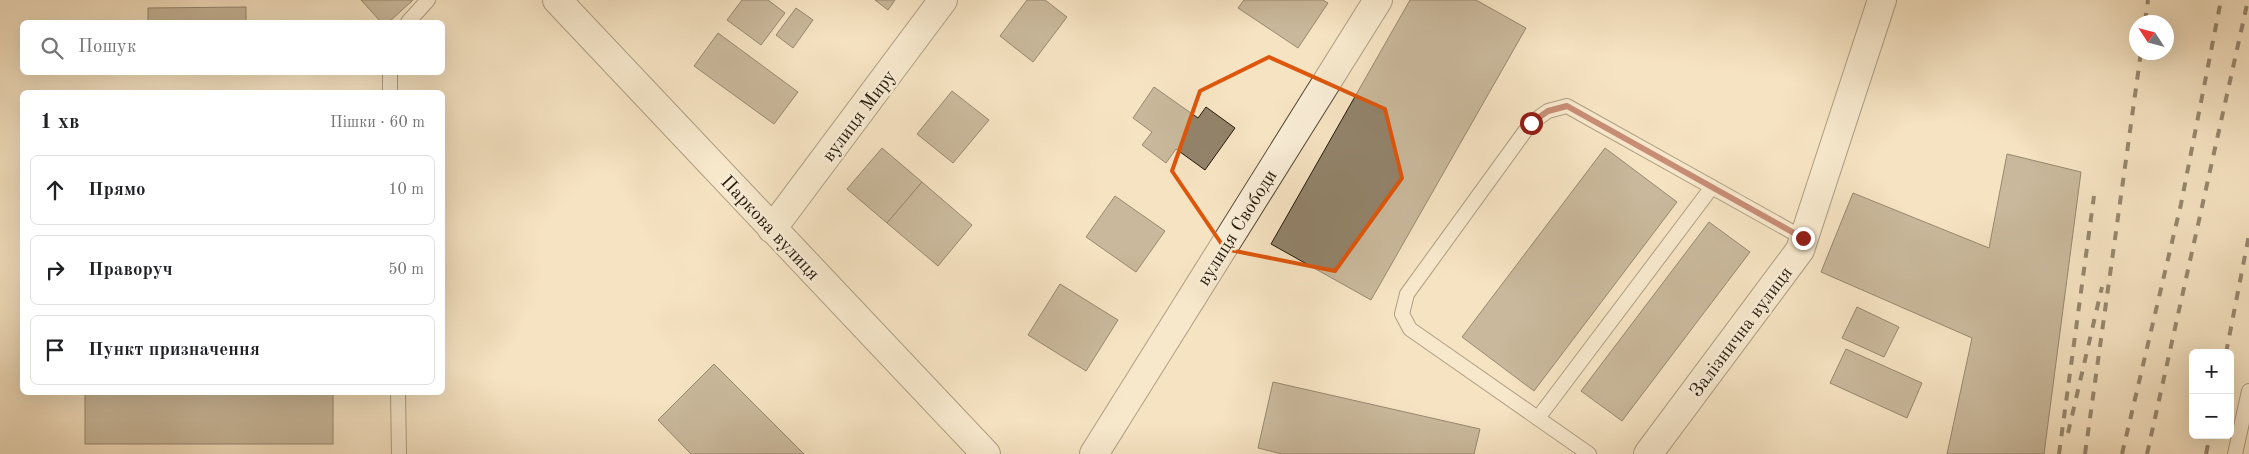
<!DOCTYPE html>
<html lang="uk">
<meta charset="utf-8">
<style>
:root{--surface:#fff;--page:#f6f6f6;--text:#202124;--muted:#757577;--line:#e0e0e0}
body{margin:0;font-family:"Old Standard TT",serif;background:var(--page);color:var(--text)}
.controls{position:absolute;right:15px;bottom:15px;display:grid;overflow:hidden;border-radius:8px;box-shadow:0 5px 20px #0002}
.controls button{width:45px;height:45px;display:grid;place-items:center;padding:0;border:0;border-bottom:1px solid var(--line);background:var(--surface);color:var(--text);font:25px sans-serif}
.compass{position:absolute;left:2129px;top:15px;width:45px;height:45px;border-radius:50%;background:var(--surface);box-shadow:0 5px 20px #0002;rotate:306deg}
.stop{position:absolute;width:15px;height:15px;margin:-11px;border:4px solid #8f2418;border-radius:50%;background:#fff}
.stop.end{background:#8f2418;border-color:#fff;box-shadow:0 1px 5px #0008}
.list{margin:0;padding:0;list-style:none}
h2{display:flex;justify-content:space-between;align-items:center;height:65px;margin:0;padding:0 20px;font-size:21px}
h2 small{font-size:16px;font-weight:400;color:var(--muted)}
.list li{display:grid;grid-template-columns:32px 1fr auto;gap:15px;align-items:center;box-sizing:border-box;height:70px;margin:0 10px 10px;padding:0 10px;border:1px solid var(--line);border-radius:8px}
.list b{display:block;font-size:19px;white-space:nowrap}
.list em{font-size:16px;font-style:normal;color:var(--muted)}
.icon{flex:none;width:28px;height:28px;fill:none;stroke:currentColor;stroke-width:2;stroke-linecap:round;stroke-linejoin:round}
.map{position:relative;flex:none;width:2249px;height:454px;overflow:hidden}
.search{position:absolute;background:var(--surface);box-shadow:0 5px 20px #0002;left:20px;top:20px;width:425px;height:55px;display:flex;align-items:center;gap:12px;box-sizing:border-box;padding:0 18px;border-radius:8px;color:var(--muted);font-size:19px}
.panel{position:absolute;background:var(--surface);box-shadow:0 5px 20px #0002;left:20px;top:90px;width:425px;height:305px;border-radius:8px}
.map>svg:first-child{display:block}
.building{fill:#92836a;stroke:#251a0b}
.lines{fill:none;stroke-linecap:round;stroke-linejoin:round}
.lane-casing{stroke:#594c39;stroke-width:16}
.street-casing{stroke:#594c39;stroke-width:30}
.lane{stroke:#f9edd7;stroke-width:14}
.street{stroke:#f9edd7;stroke-width:28}
.rail{stroke:#251a0b;stroke-width:4;stroke-dasharray:9 9;stroke-linecap:butt}
.route{stroke:#8f2418;stroke-width:6}
.marked{fill:none;stroke:#de560c;stroke-width:4;stroke-linejoin:round}
.labels{text-anchor:middle;stroke-width:5;stroke-linejoin:round;paint-order:stroke}
.street-label{font-size:19px;fill:#251a0b;stroke:#f9edd7}
</style>
<div class="map">
<svg width="2249" height="454" viewBox="0 0 2249 454">
<rect width="100%" height="100%" fill="#f6e3c2"/>
<filter id="stains"><feTurbulence type="fractalNoise" baseFrequency=".004" numOctaves="4"/><feColorMatrix values="0 0 0 0 .2 0 0 0 0 .09 0 0 0 0 .02 0 0 0 .5 -.17"/></filter>
<radialGradient id="worn" r=".72"><stop offset=".6" stop-color="#630" stop-opacity="0"/><stop offset="1" stop-color="#630" stop-opacity=".3"/></radialGradient>
<!-- building -->
<g class="building">
<path d="M361,0h52l-24,22h-8z"/>
<path d="M742,0h26l17,13 -24,32 -34,-25z"/>
<path d="M875,0h20l-7,10z"/>
<path d="M1027,0h18l22,17 -34,45 -33,-26z"/>
<path d="M1244,0h79l5,3 -30,45 -60,-40z"/>
<path d="M1410,0h66l50,28 -155,272 -100,-56z"/>
<path d="M246,7v15h-98v-14z"/>
<path d="M796,8l17,12 -20,28 -17,-13z"/>
<path d="M718,33l80,59 -24,32 -80,-58z"/>
<path d="M1154,87l44,31 8,-11 29,21 -30,42 -29,-21 -10,14 -24,-18 10,-13 -19,-14z"/>
<path d="M952,91l37,29 -36,43 -36,-29z"/>
<path d="M882,148l40,34 -35,41 -40,-34z"/>
<path d="M1605,148l72,54 -143,189 -72,-54z"/>
<path d="M2007,154l74,18 -37,282h-97l25,-116 -151,-66 32,-79 136,55z"/>
<path d="M922,182l50,43 -34,41 -51,-43z"/>
<path d="M1115,196l50,35 -29,41 -50,-35z"/>
<path d="M1709,222l41,30 -128,169 -41,-30z"/>
<path d="M1060,284l58,36 -32,51 -58,-36z"/>
<path d="M1857,307l42,20 -15,30 -42,-19z"/>
<path d="M1846,349l76,34 -15,35 -77,-35z"/>
<path d="M714,364l90,90h-113l-33,-34z"/>
<path d="M1273,382l207,47 -6,25h-192l-24,-6z"/>
<rect x="85" y="392" width="248" height="52"/>
</g>
<g class="lines">
<!-- lane casing -->
<g class="lane-casing">
<g id="lane">
<path d="M408,22l20,-22"/>
<path d="M390,72v20"/>
<path d="M398,392l1,62"/>
<path d="M1538,418l174,-231"/>
<path d="M1589,454l-179,-125 -8,-15 5,-20 124,-171 17,-12 19,-5 236,132"/>
<path d="M2235,454l14,-63"/>
</g>
</g>
<!-- street casing -->
<g class="street-casing">
<g id="street">
<path d="M557,0l429,454"/>
<path d="M772,229l171,-229"/>
<path d="M1094,454l284,-454"/>
<path d="M1648,454l152,-204 82,-250"/>
</g>
</g>
<!-- lane -->
<use href="#lane" class="lane"/>
<!-- street -->
<use href="#street" class="street"/>
<!-- rail -->
<g class="rail">
<path d="M2145,22l3,-22"/>
<path d="M2226,353l23,-118"/>
<path d="M2068,433l34,-146"/>
<path d="M2059,454l35,-258"/>
<path d="M2085,454l56,-402"/>
<path d="M2122,454l59,-250 40,-204"/>
<path d="M2147,454l101,-454"/>
<path d="M2206,454l4,-19"/>
</g>
</g>
<g class="lines">
<!-- route -->
<path class="route" d="M1531,123l17,-12 19,-5 236,132"/>
</g>
<!-- marked area -->
<path d="M0 0H2249V454H0ZM1269,57l116,52 17,69 -67,93 -110,-22 -53,-78 28,-80z" fill="#f6e3c2" fill-opacity=".55" fill-rule="evenodd"/>
<path class="marked" d="M1269,57l116,52 17,69 -67,93 -110,-22 -53,-78 28,-80z"/>
<g class="labels">
<!-- street labels -->
<g class="street-label">
<text transform="translate(858 115) rotate(-53)" y="7">вулиця Миру</text>
<text transform="translate(771 227) rotate(47)" y="7">Паркова вулиця</text>
<text transform="translate(1236 227) rotate(-58)" y="7">вулиця Свободи</text>
<text transform="translate(1740 331) rotate(-53)" y="7">Залізнична вулиця</text>
</g>
</g>
<rect width="100%" height="100%" filter="url(#stains)"/>
<rect width="100%" height="100%" fill="url(#worn)"/>
</svg>
<div class="controls">
<button>+</button>
<button>−</button>
</div>
<svg class="compass" viewBox="-18 -18 36 36"><path d="M0-13l5 13h-10z" fill="#e53935"/><path d="M0 13l5-13h-10z" fill="#757577"/></svg>
<div class="stop" style="left:1531px;top:123px"></div>
<div class="stop end" style="left:1803px;top:238px"></div>
<div class="search"><svg class="icon" aria-label="search" viewBox="0 0 24 24"><circle cx="10" cy="10" r="6"/><path d="M15 15l6 6"/></svg>Пошук</div>
<section class="panel">
<h2>1 хв<small>Пішки · 60 m</small></h2>
<ul class="list">
<li><svg class="icon" aria-label="ahead" viewBox="0 0 24 24"><path d="M12 20V5M6 11l6-6 6 6"/></svg><div><b>Прямо</b></div><em>10 m</em></li>
<li><svg class="icon" aria-label="right" viewBox="0 0 24 24"><path d="M7 20v-9h11M14 6l5 5-5 5"/></svg><div><b>Праворуч</b></div><em>50 m</em></li>
<li><svg class="icon" aria-label="arrive" viewBox="0 0 24 24"><path d="M6 21V4h12l-3 4 3 4H6"/></svg><div><b>Пункт призначення</b></div></li>
</ul>
</section>
</div>
